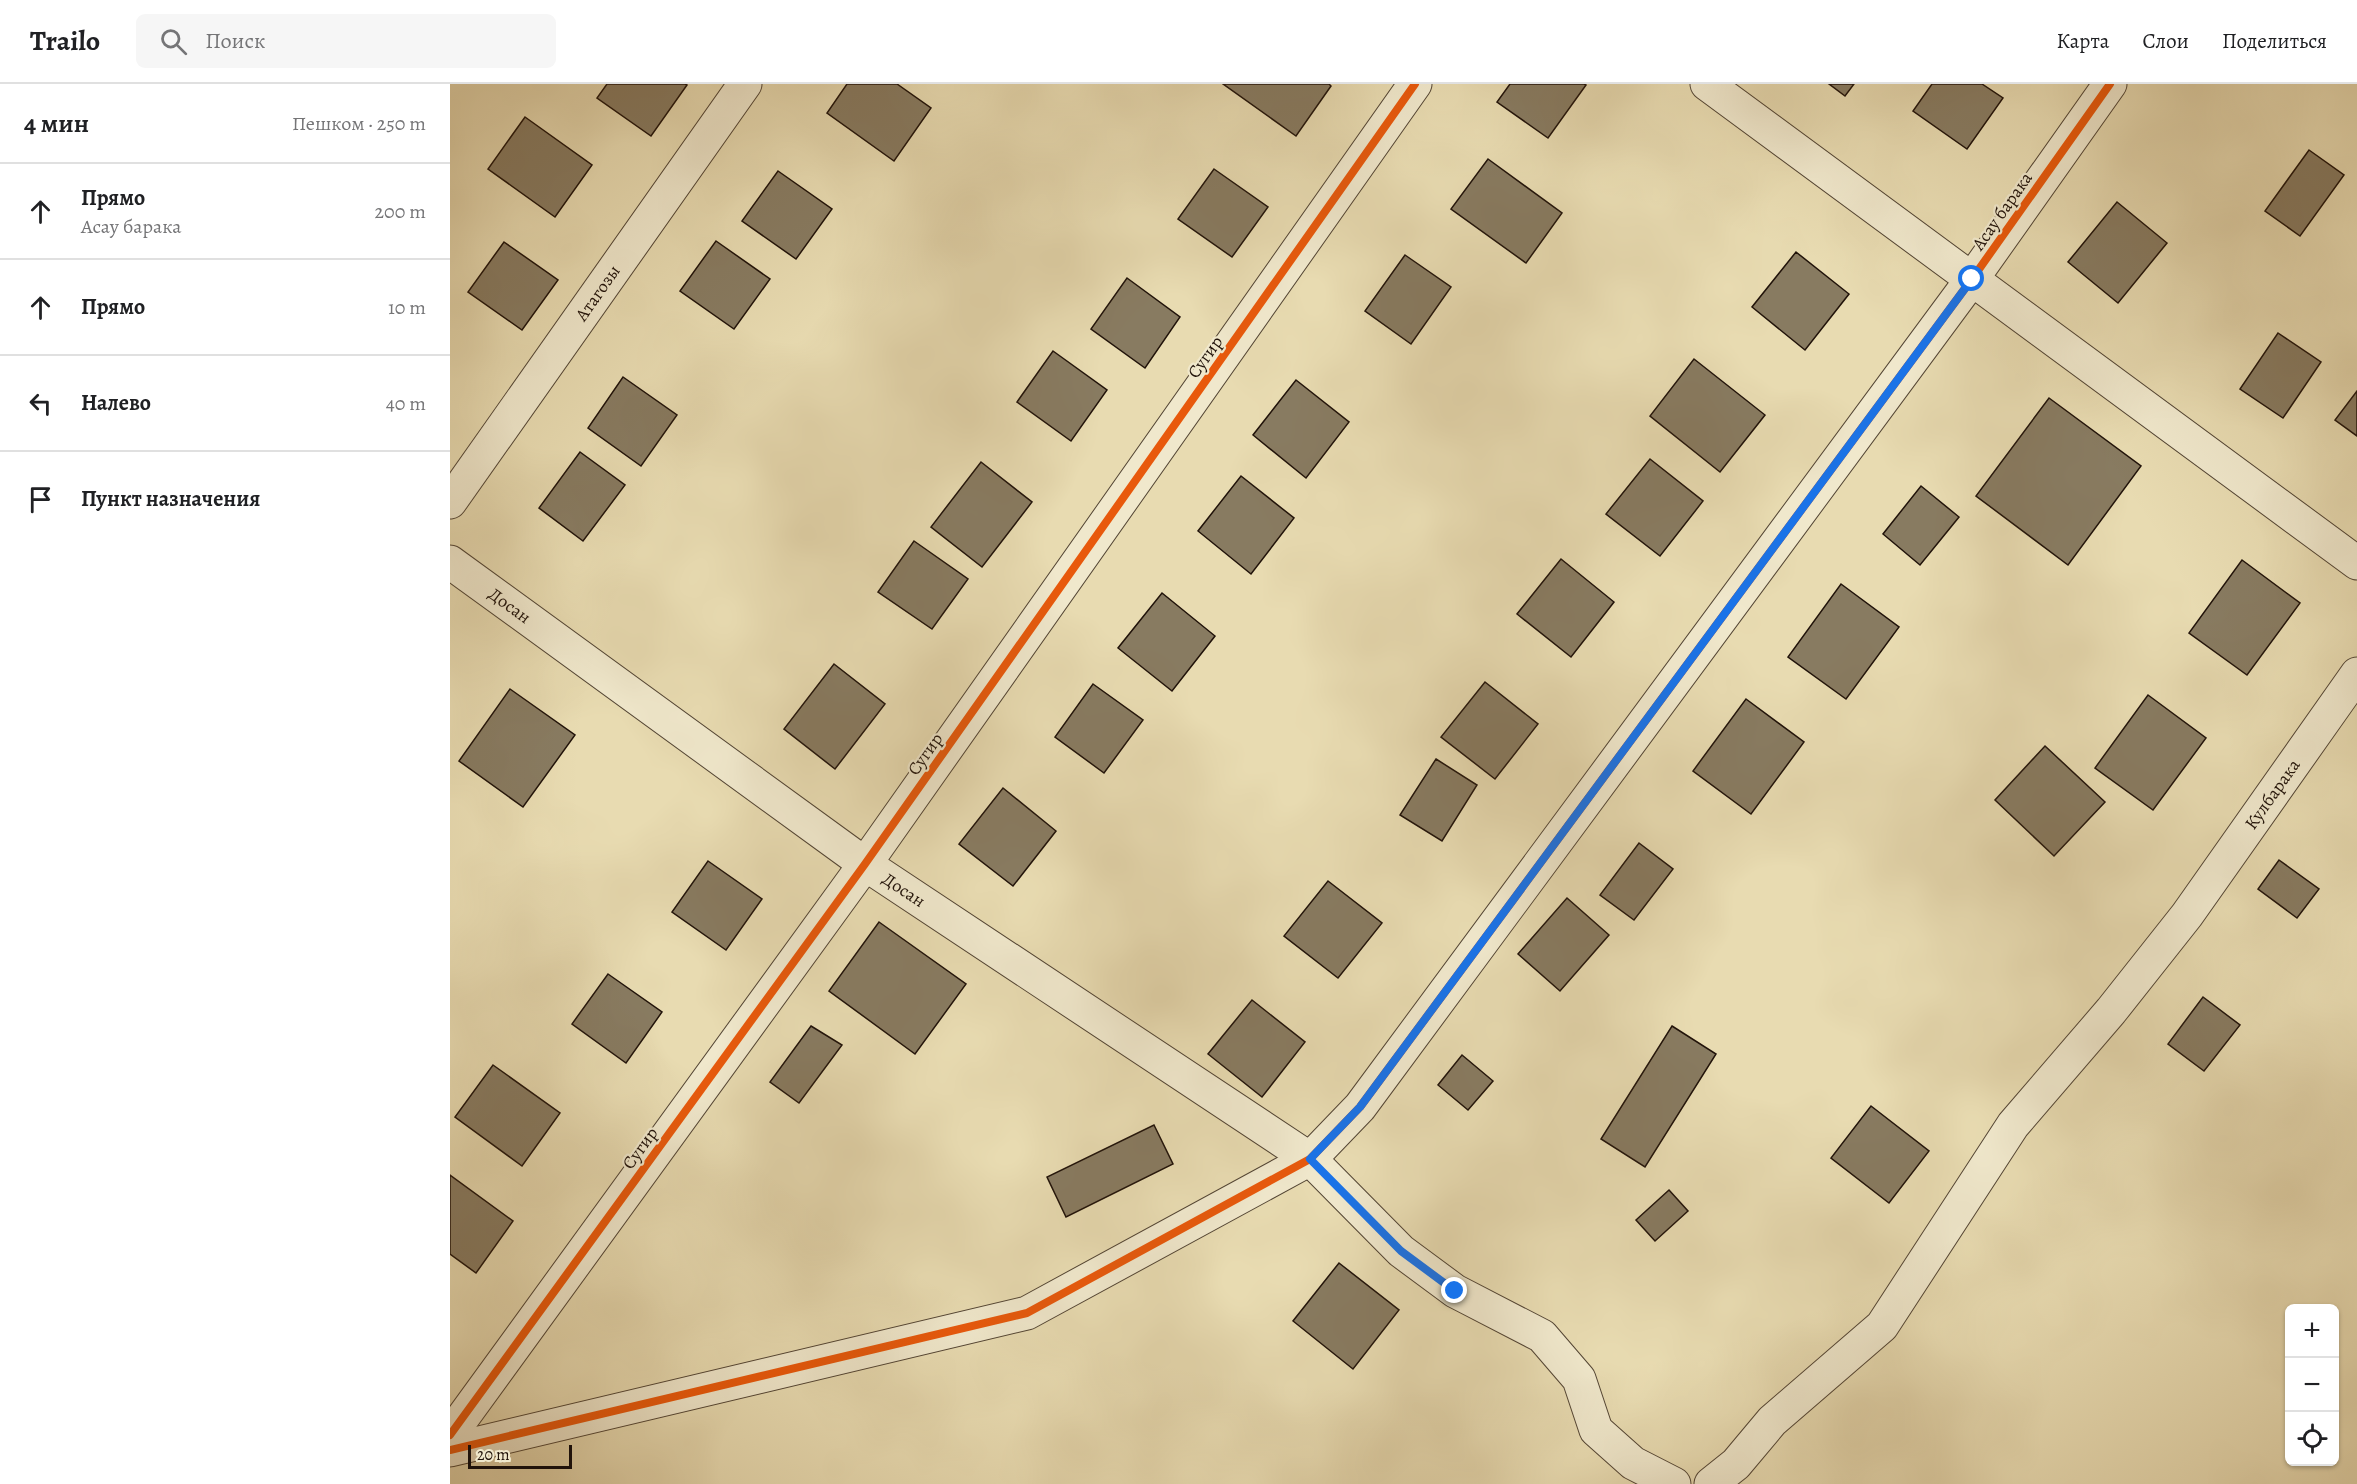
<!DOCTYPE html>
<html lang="ru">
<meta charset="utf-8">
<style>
:root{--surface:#fff;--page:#f6f6f6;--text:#202124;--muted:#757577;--line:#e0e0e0}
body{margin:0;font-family:Alegreya,serif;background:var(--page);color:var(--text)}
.controls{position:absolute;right:18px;bottom:18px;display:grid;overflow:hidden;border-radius:9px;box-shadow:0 2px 4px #0004}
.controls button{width:54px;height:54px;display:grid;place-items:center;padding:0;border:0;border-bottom:2px solid var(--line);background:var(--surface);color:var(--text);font:30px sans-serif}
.scale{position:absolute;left:18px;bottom:15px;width:104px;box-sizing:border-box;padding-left:6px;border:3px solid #21130a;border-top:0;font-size:16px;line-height:21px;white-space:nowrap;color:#21130a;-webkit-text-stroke:4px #f0e8cc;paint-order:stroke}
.stop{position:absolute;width:18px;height:18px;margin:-14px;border:4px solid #1a73e8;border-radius:50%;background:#fff}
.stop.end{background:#1a73e8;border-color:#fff;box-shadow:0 2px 6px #0008}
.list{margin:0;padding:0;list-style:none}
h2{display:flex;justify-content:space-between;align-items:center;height:78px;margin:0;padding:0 24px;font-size:26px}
h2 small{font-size:20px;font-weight:400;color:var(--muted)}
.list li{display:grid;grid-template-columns:39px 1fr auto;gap:18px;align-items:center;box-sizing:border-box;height:96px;padding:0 24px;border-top:2px solid var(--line)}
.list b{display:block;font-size:22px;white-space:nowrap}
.list p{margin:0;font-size:20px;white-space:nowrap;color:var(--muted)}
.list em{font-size:20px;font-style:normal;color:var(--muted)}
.icon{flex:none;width:33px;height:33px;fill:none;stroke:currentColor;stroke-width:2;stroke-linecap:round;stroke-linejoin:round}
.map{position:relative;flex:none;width:1907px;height:1400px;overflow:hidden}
header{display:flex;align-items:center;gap:36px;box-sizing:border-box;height:84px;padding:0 30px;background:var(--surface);border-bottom:2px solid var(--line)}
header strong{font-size:28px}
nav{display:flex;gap:33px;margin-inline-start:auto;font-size:21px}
.search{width:420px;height:54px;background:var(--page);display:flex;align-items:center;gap:15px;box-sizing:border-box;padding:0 21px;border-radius:9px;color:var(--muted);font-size:22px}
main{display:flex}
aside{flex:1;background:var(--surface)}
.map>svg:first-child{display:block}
.building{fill:#887b61;stroke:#21130a;stroke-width:1.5}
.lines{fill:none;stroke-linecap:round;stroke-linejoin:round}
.minor-casing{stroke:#534534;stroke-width:35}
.minor{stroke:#f0e8cc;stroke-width:33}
.cycleway-casing{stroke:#f0e8cc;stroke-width:11}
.cycleway{stroke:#e8590c;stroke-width:8}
.route{stroke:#1a73e8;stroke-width:8}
.labels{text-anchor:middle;stroke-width:4.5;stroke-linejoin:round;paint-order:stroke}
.street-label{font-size:18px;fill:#21130a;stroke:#f0e8cc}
</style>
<header>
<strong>Trailo</strong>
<div class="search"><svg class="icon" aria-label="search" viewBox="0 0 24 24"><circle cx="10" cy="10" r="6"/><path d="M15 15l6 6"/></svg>Поиск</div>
<nav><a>Карта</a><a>Слои</a><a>Поделиться</a></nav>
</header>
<main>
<aside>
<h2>4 мин<small>Пешком · 250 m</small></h2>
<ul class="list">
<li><svg class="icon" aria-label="ahead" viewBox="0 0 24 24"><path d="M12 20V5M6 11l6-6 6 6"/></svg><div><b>Прямо</b><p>Асау барака</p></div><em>200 m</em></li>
<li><svg class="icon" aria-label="ahead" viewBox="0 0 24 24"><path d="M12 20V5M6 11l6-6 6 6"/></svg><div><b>Прямо</b></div><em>10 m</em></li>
<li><svg class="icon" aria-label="left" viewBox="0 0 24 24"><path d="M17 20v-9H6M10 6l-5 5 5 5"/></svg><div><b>Налево</b></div><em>40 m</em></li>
<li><svg class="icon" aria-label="arrive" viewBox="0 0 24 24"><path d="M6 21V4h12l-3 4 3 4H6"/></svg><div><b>Пункт назначения</b></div></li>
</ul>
</aside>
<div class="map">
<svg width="1907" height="1400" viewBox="0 0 1907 1400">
<rect width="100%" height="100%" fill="#e8dbb1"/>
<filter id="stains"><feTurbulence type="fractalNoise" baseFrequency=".00333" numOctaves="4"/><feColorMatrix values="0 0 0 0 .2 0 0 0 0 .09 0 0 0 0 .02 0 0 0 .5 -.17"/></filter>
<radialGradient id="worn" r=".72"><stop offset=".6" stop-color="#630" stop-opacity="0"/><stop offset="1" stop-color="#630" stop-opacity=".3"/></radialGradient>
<!-- building -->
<g class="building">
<path d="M157,0h78l2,1 -36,51 -54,-38z"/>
<path d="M397,0h50l34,24 -37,53 -67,-48z"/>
<path d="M773,0h106l2,2 -35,50z"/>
<path d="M1060,0h74l2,1 -38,53 -51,-36z"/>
<path d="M1379,0h25l-9,12z"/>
<path d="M1482,0h50l21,14 -36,51 -54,-38z"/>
<path d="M75,33l67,48 -37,52 -67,-48z"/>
<path d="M1859,66l35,25 -44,61 -35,-25z"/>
<path d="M1038,75l74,54 -36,50 -75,-54z"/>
<path d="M764,85l54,38 -36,50 -54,-38z"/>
<path d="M328,87l54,38 -36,50 -54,-38z"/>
<path d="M1667,118l50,41 -49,60 -50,-41z"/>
<path d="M266,157l54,38 -36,50 -54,-38z"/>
<path d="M54,158l54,38 -36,50 -54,-38z"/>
<path d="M1346,168l53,42 -44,56 -53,-43z"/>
<path d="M955,171l46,32 -40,57 -46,-33z"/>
<path d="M677,194l53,39 -35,51 -54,-39z"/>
<path d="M1828,249l43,29 -38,56 -43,-29z"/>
<path d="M603,267l54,39 -36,51 -54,-39z"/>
<path d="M1244,275l71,56 -45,57 -70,-56z"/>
<path d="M173,293l54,38 -36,51 -53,-38z"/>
<path d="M846,296l53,42 -43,56 -53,-43z"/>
<path d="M1907,307v45l-22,-16z"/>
<path d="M1599,314l92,68 -73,99 -92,-69z"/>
<path d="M130,368l45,33 -42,56 -44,-33z"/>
<path d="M1200,375l53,42 -43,55 -54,-42z"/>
<path d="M531,378l51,40 -50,65 -51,-40z"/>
<path d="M791,392l53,42 -43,56 -53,-43z"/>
<path d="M1471,402l38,31 -39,48 -37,-31z"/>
<path d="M464,457l54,38 -36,50 -54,-37z"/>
<path d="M1111,475l53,43 -43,55 -54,-43z"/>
<path d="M1792,476l58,43 -53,72 -58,-42z"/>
<path d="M1391,500l58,43 -53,72 -58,-42z"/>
<path d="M712,509l53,43 -43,55 -54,-43z"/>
<path d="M384,580l51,40 -50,65 -51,-40z"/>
<path d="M1035,598l53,42 -43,55 -54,-42z"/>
<path d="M643,600l50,36 -39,53 -49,-36z"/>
<path d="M60,605l65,46 -52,72 -64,-46z"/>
<path d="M1698,611l58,43 -53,72 -58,-42z"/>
<path d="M1296,615l58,43 -53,72 -58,-43z"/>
<path d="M1595,662l60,56 -51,54 -59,-56z"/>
<path d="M986,675l41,26 -35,56 -42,-26z"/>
<path d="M553,704l53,43 -43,55 -54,-42z"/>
<path d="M1189,759l34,26 -39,51 -34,-25z"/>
<path d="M1829,776l40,29 -22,29 -39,-29z"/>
<path d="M258,777l54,38 -36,51 -54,-38z"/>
<path d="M878,797l54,42 -44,55 -54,-42z"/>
<path d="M1117,814l42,37 -49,56 -42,-37z"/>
<path d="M429,838l87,62 -51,70 -86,-63z"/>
<path d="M158,890l54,38 -36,51 -54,-39z"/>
<path d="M1753,913l37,28 -36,46 -36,-27z"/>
<path d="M802,916l53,42 -43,55 -54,-43z"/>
<path d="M361,942l31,19 -43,58 -29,-21z"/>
<path d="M1222,942l44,28 -71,113 -44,-28z"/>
<path d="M1012,971l31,26 -25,29 -30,-25z"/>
<path d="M43,981l67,48 -38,53 -67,-49z"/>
<path d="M1421,1022l58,45 -40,52 -58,-45z"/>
<path d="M704,1041l19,39 -107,53 -19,-40z"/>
<path d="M0,1091l63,46 -37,52 -26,-19z"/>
<path d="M1219,1106l19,21 -33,30 -19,-21z"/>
<path d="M889,1179l60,47 -46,59 -60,-48z"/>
</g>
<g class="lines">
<!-- minor casing -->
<g class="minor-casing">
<g id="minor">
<path d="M1257,0l650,479"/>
<path id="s1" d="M0,418l295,-418"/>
<path id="s2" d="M0,478l415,302 445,295 91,92 54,40 87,45 37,43 17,51 37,33 41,21"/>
<path d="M0,1351l415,-571 550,-780"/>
<path d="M0,1366l577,-137 283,-154 50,-52 612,-828 138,-195"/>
<path id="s3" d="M1261,1400l25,-20 36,-43 110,-95 131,-201 98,-114 76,-96 170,-241"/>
</g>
</g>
<!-- minor -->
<use href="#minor" class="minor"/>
<!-- cycleway casing -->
<g class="cycleway-casing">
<g id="cycleway">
<path d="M0,1351l415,-571 550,-780"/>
<path d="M0,1366l577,-137 283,-154 50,-52 612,-828 138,-195"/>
</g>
</g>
<!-- cycleway -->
<use href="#cycleway" class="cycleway"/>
</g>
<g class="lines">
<!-- route -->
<path class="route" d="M1005,1207l-54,-40 -91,-92 50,-52 612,-828"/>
</g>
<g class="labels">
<!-- street labels -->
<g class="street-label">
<text transform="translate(1552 127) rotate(-55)" y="6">Асау барака</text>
<text dy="6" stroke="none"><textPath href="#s1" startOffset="256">Атагозы</textPath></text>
<text transform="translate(755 273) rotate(-55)" y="6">Сугир</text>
<text dy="6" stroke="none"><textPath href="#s2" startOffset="74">Досан</textPath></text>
<text transform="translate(475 670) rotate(-55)" y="6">Сугир</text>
<text dy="6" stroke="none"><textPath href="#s3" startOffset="894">Кулбарака</textPath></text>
<text dy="6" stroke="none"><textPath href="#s2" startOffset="560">Досан</textPath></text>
<text transform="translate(190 1064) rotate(-54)" y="6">Сугир</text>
</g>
</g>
<rect width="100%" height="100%" filter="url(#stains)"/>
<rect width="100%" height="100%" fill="url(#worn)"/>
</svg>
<div class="controls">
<button>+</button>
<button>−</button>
<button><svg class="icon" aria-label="locate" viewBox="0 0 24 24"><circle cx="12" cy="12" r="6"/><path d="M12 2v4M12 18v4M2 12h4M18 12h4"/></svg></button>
</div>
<div class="scale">20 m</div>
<div class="stop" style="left:1522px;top:195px"></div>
<div class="stop end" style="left:1005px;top:1207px"></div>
</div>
</main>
